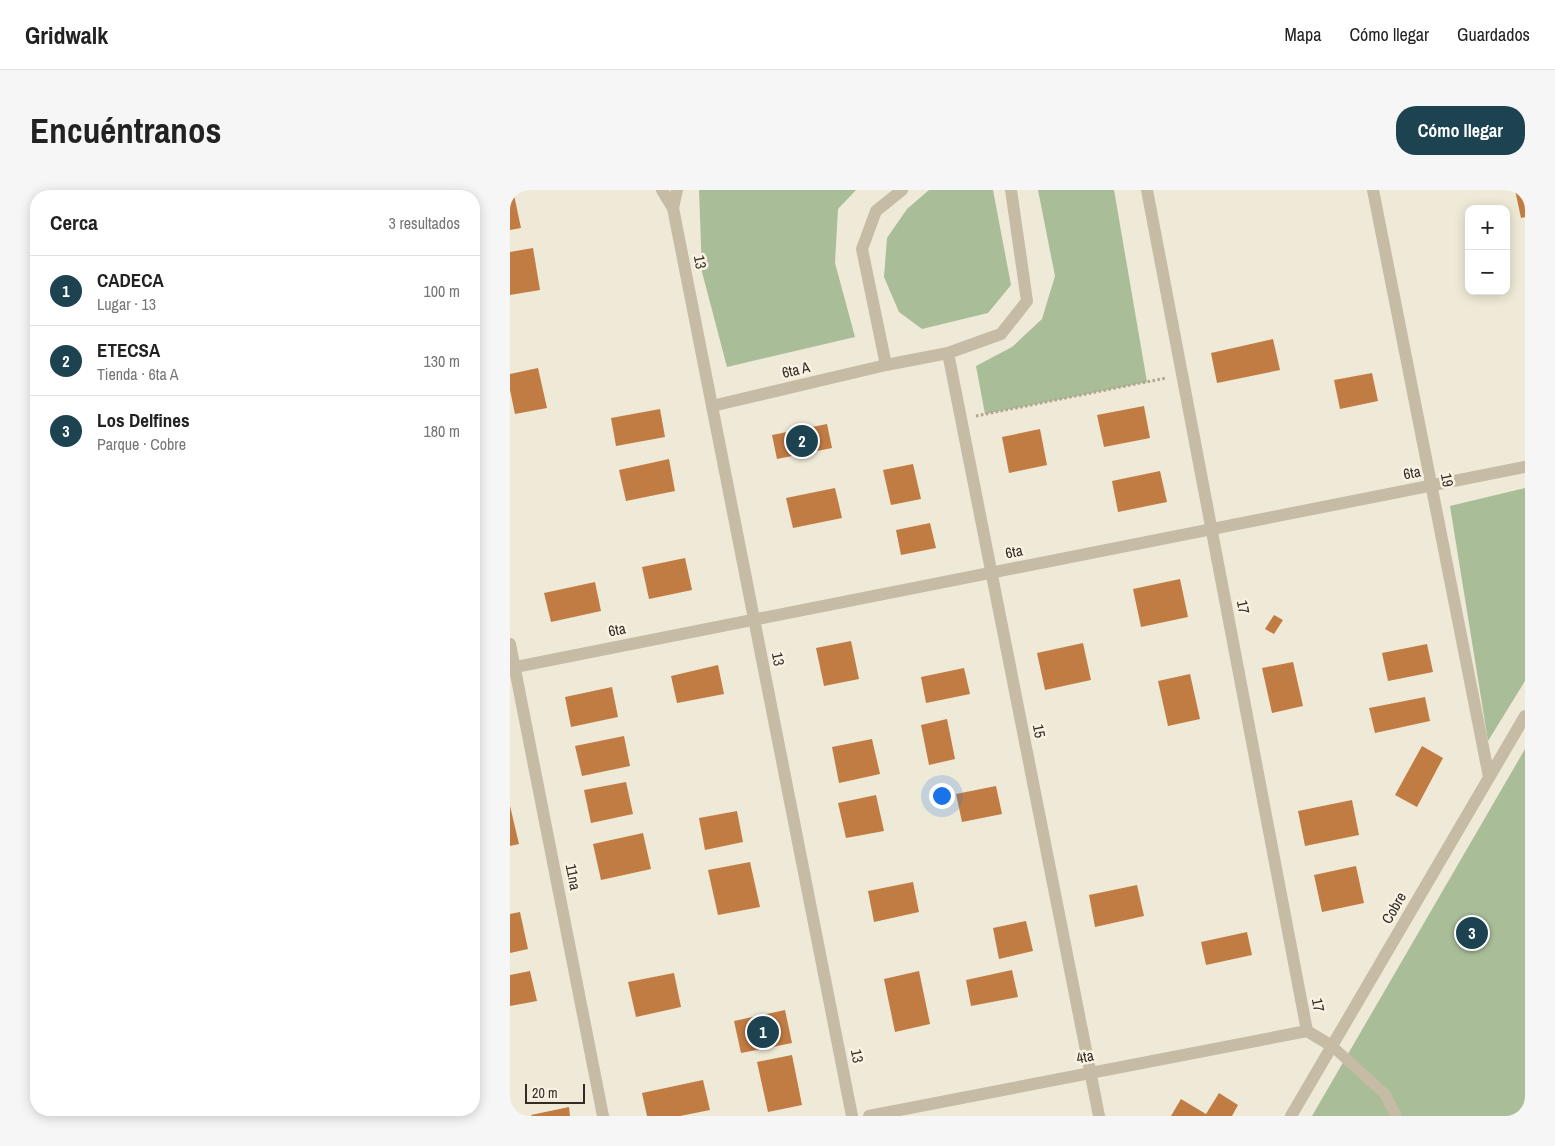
<!DOCTYPE html>
<html lang="es">
<meta charset="utf-8">
<style>
:root{--surface:#fff;--page:#f6f6f6;--text:#222;--muted:#767676;--line:#e0e0e0;--accent:#1d4351}
body{margin:0;font-family:"Archivo Narrow",sans-serif;background:var(--page);color:var(--text)}
.controls{position:absolute;right:15px;top:15px;display:grid;overflow:hidden;border-radius:10px;box-shadow:0 2px 12px #0003}
.controls button{width:45px;height:45px;display:grid;place-items:center;padding:0;border:0;border-bottom:1px solid var(--line);background:var(--surface);color:var(--text);font:25px sans-serif}
.scale{position:absolute;left:15px;bottom:12px;width:60px;box-sizing:border-box;padding-left:5px;border:2px solid #322c25;border-top:0;font-size:14px;line-height:18px;white-space:nowrap;color:#322c25;-webkit-text-stroke:4px #f8f2e2;paint-order:stroke}
.you{position:absolute;left:431px;top:605px;width:18px;height:18px;margin:-12px;border:4px solid #fff;border-radius:50%;background:#1a73e8;box-shadow:0 0 0 8px #1a73e833}
.badge{display:grid;place-items:center;width:32px;height:32px;border-radius:50%;background:var(--accent);color:#fff;font-size:16px;font-weight:700}
.pin{position:absolute;translate:-50% -50%;border:2px solid #fff;box-shadow:0 1px 5px #0006}
.list{margin:0;padding:0;list-style:none}
h2{display:flex;justify-content:space-between;align-items:center;height:65px;margin:0;padding:0 20px;font-size:21px}
h2 small{font-size:16px;font-weight:400;color:var(--muted)}
.list li{display:grid;grid-template-columns:32px 1fr auto;gap:15px;align-items:center;box-sizing:border-box;height:70px;padding:0 20px;border-top:1px solid var(--line)}
.list b{display:block;font-size:19px;white-space:nowrap}
.list p{margin:0;font-size:16px;white-space:nowrap;color:var(--muted)}
.list em{font-size:16px;font-style:normal;color:var(--muted)}
.map{position:relative;flex:none;width:1015px;height:926px;overflow:hidden;border-radius:20px}
header{display:flex;align-items:center;gap:30px;box-sizing:border-box;height:70px;padding:0 25px;background:var(--surface);border-bottom:1px solid var(--line)}
header strong{font-size:24px}
nav{display:flex;gap:28px;margin-inline-start:auto;font-size:18px}
.intro{display:flex;align-items:center;justify-content:space-between;box-sizing:border-box;height:120px;padding:0 30px}
h1{margin:0;font-size:35px}
.button{padding:12px 22px;border-radius:20px;background:var(--accent);color:#fff;font-size:18px;font-weight:700}
main{display:flex;gap:30px;padding:0 30px}
aside{flex:1;background:var(--surface);border-radius:20px;box-shadow:0 2px 12px #0003}
.map>svg:first-child{display:block}
.green{fill:#a9bd98}
.building{fill:#c17c43}
.lines{fill:none;stroke-linecap:round;stroke-linejoin:round}
.path{stroke:#b2a58e;stroke-width:3;stroke-dasharray:2.5 2.5;stroke-linecap:butt}
.lane{stroke:#c6bba4;stroke-width:11}
.street{stroke:#c6bba4;stroke-width:12}
.labels{text-anchor:middle;stroke-width:5;stroke-linejoin:round;paint-order:stroke}
.street-label{font-size:15px;fill:#322c25;stroke:#f8f2e2}
</style>
<header>
<strong>Gridwalk</strong>
<nav><a>Mapa</a><a>Cómo llegar</a><a>Guardados</a></nav>
</header>
<div class="intro"><h1>Encuéntranos</h1><a class="button">Cómo llegar</a></div>
<main>
<aside>
<h2>Cerca<small>3 resultados</small></h2>
<ul class="list">
<li><span class="badge">1</span><div><b>CADECA</b><p>Lugar · 13</p></div><em>100 m</em></li>
<li><span class="badge">2</span><div><b>ETECSA</b><p>Tienda · 6ta A</p></div><em>130 m</em></li>
<li><span class="badge">3</span><div><b>Los Delfines</b><p>Parque · Cobre</p></div><em>180 m</em></li>
</ul>
</aside>
<div class="map">
<svg width="1015" height="926" viewBox="0 0 1015 926">
<rect width="100%" height="100%" fill="#efe9d7"/>
<!-- green -->
<g class="green">
<path d="M189,0h157l-18,19 -3,54 20,74 -128,30 -25,-95z"/>
<path d="M419,0h64l18,95 -23,28 -66,16 -23,-17 -15,-35 3,-39 20,-29z"/>
<path d="M528,0h76l33,192 -162,32 -9,-48 36,-19 30,-28 13,-43z"/>
<path d="M1015,298v193l-37,60 -38,-235z"/>
<path d="M1015,559v367h-213z"/>
</g>
<!-- building -->
<g class="building">
<path d="M0,0h3l8,38 -11,2z"/>
<path d="M1005,0h10v27l-4,1z"/>
<path d="M23,58l7,42 -30,5v-43z"/>
<path d="M763,149l7,31 -63,13 -6,-30z"/>
<path d="M28,178l9,40 -32,6 -5,-24v-16z"/>
<path d="M862,183l6,28 -38,8 -6,-29z"/>
<path d="M634,216l6,32 -46,9 -7,-32z"/>
<path d="M150,219l5,28 -49,9 -5,-28z"/>
<path d="M317,234l5,24 -55,11 -5,-24z"/>
<path d="M530,239l7,36 -38,8 -7,-36z"/>
<path d="M159,269l6,32 -49,10 -7,-31z"/>
<path d="M403,274l8,35 -30,6 -8,-35z"/>
<path d="M650,281l7,31 -49,10 -6,-31z"/>
<path d="M325,298l7,30 -49,10 -7,-30z"/>
<path d="M420,333l6,25 -35,7 -5,-25z"/>
<path d="M175,368l7,32 -43,9 -7,-32z"/>
<path d="M670,389l8,38 -47,10 -8,-38z"/>
<path d="M85,392l6,29 -50,11 -7,-29z"/>
<path d="M764,425l9,5 -9,14 -9,-5z"/>
<path d="M341,451l8,38 -35,7 -8,-38z"/>
<path d="M573,453l8,37 -46,10 -8,-37z"/>
<path d="M917,454l6,28 -45,9 -6,-28z"/>
<path d="M783,472l10,44 -31,7 -10,-45z"/>
<path d="M208,475l6,29 -47,9 -6,-27z"/>
<path d="M454,478l6,26 -44,9 -5,-26z"/>
<path d="M680,484l10,45 -32,7 -10,-45z"/>
<path d="M102,497l6,30 -47,10 -6,-30z"/>
<path d="M915,507l5,24 -55,12 -6,-25z"/>
<path d="M437,529l8,40 -26,6 -8,-40z"/>
<path d="M114,546l6,30 -48,10 -7,-30z"/>
<path d="M362,549l8,35 -41,9 -7,-36z"/>
<path d="M912,556l21,12 -26,49 -22,-12z"/>
<path d="M116,592l7,32 -42,9 -7,-33z"/>
<path d="M486,596l6,28 -40,8 -6,-28z"/>
<path d="M366,605l8,36 -38,7 -8,-35z"/>
<path d="M842,610l7,35 -54,11 -7,-35z"/>
<path d="M0,616l9,38 -9,2z"/>
<path d="M227,621l6,31 -38,8 -6,-32z"/>
<path d="M133,643l8,36 -50,11 -8,-36z"/>
<path d="M240,672l10,45 -42,8 -10,-45z"/>
<path d="M846,676l8,37 -42,9 -8,-37z"/>
<path d="M403,692l6,30 -45,10 -6,-31z"/>
<path d="M627,695l7,31 -49,11 -6,-32z"/>
<path d="M10,722l8,37 -18,4v-39z"/>
<path d="M516,731l7,30 -34,8 -6,-31z"/>
<path d="M737,742l5,23 -46,10 -5,-23z"/>
<path d="M502,780l6,27 -47,9 -5,-26z"/>
<path d="M20,781l7,30 -27,5v-31z"/>
<path d="M409,781l11,53 -35,8 -11,-53z"/>
<path d="M164,783l7,34 -45,10 -8,-35z"/>
<path d="M275,820l7,33 -51,10 -7,-32z"/>
<path d="M282,865l10,50 -34,7 -11,-50z"/>
<path d="M193,890l7,30 -30,6h-33l-5,-23z"/>
<path d="M709,903l19,12 -6,11h-61l10,-17 25,15z"/>
<path d="M59,917l1,9h-38l-1,-1z"/>
</g>
<g class="lines">
<!-- path -->
<path class="path" d="M466,226l190,-38"/>
<!-- lane -->
<path class="lane" d="M822,856l53,48 11,22"/>
<!-- street -->
<g class="street">
<path d="M152,0l11,18 4,-18"/>
<path d="M392,0l-26,21 -14,38 24,116 62,-12 53,-19 26,-33 -16,-111"/>
<path d="M637,0l160,841"/>
<path d="M863,0l116,587"/>
<path d="M163,18l179,908"/>
<path d="M438,163l151,763"/>
<path d="M202,216l174,-41"/>
<path d="M0,454l93,472"/>
<path d="M0,478l1015,-201"/>
<path d="M797,841l25,15"/>
<path d="M359,926l438,-85"/>
<path d="M781,926l234,-400"/>
</g>
</g>
<g class="labels">
<!-- street labels -->
<g class="street-label">
<text transform="translate(190 72) rotate(79)" y="5">13</text>
<text transform="translate(286 180) rotate(-13)" y="5">6ta A</text>
<text transform="translate(902 283) rotate(-11)" y="5">6ta</text>
<text transform="translate(937 290) rotate(79)" y="5">19</text>
<text transform="translate(504 362) rotate(-11)" y="5">6ta</text>
<text transform="translate(733 417) rotate(79)" y="5">17</text>
<text transform="translate(107 440) rotate(-11)" y="5">6ta</text>
<text transform="translate(268 469) rotate(79)" y="5">13</text>
<text transform="translate(529 541) rotate(79)" y="5">15</text>
<text transform="translate(63 687) rotate(79)" y="5">11na</text>
<text transform="translate(884 718) rotate(-60)" y="5">Cobre</text>
<text transform="translate(808 815) rotate(79)" y="5">17</text>
<text transform="translate(347 866) rotate(79)" y="5">13</text>
<text transform="translate(575 867) rotate(-11)" y="5">4ta</text>
</g>
</g>
</svg>
<div class="controls">
<button>+</button>
<button>−</button>
</div>
<div class="scale">20 m</div>
<div class="you"></div>
<div class="pin badge" style="left:253px;top:842px">1</div>
<div class="pin badge" style="left:292px;top:251px">2</div>
<div class="pin badge" style="left:962px;top:743px">3</div>
</div>
</main>
